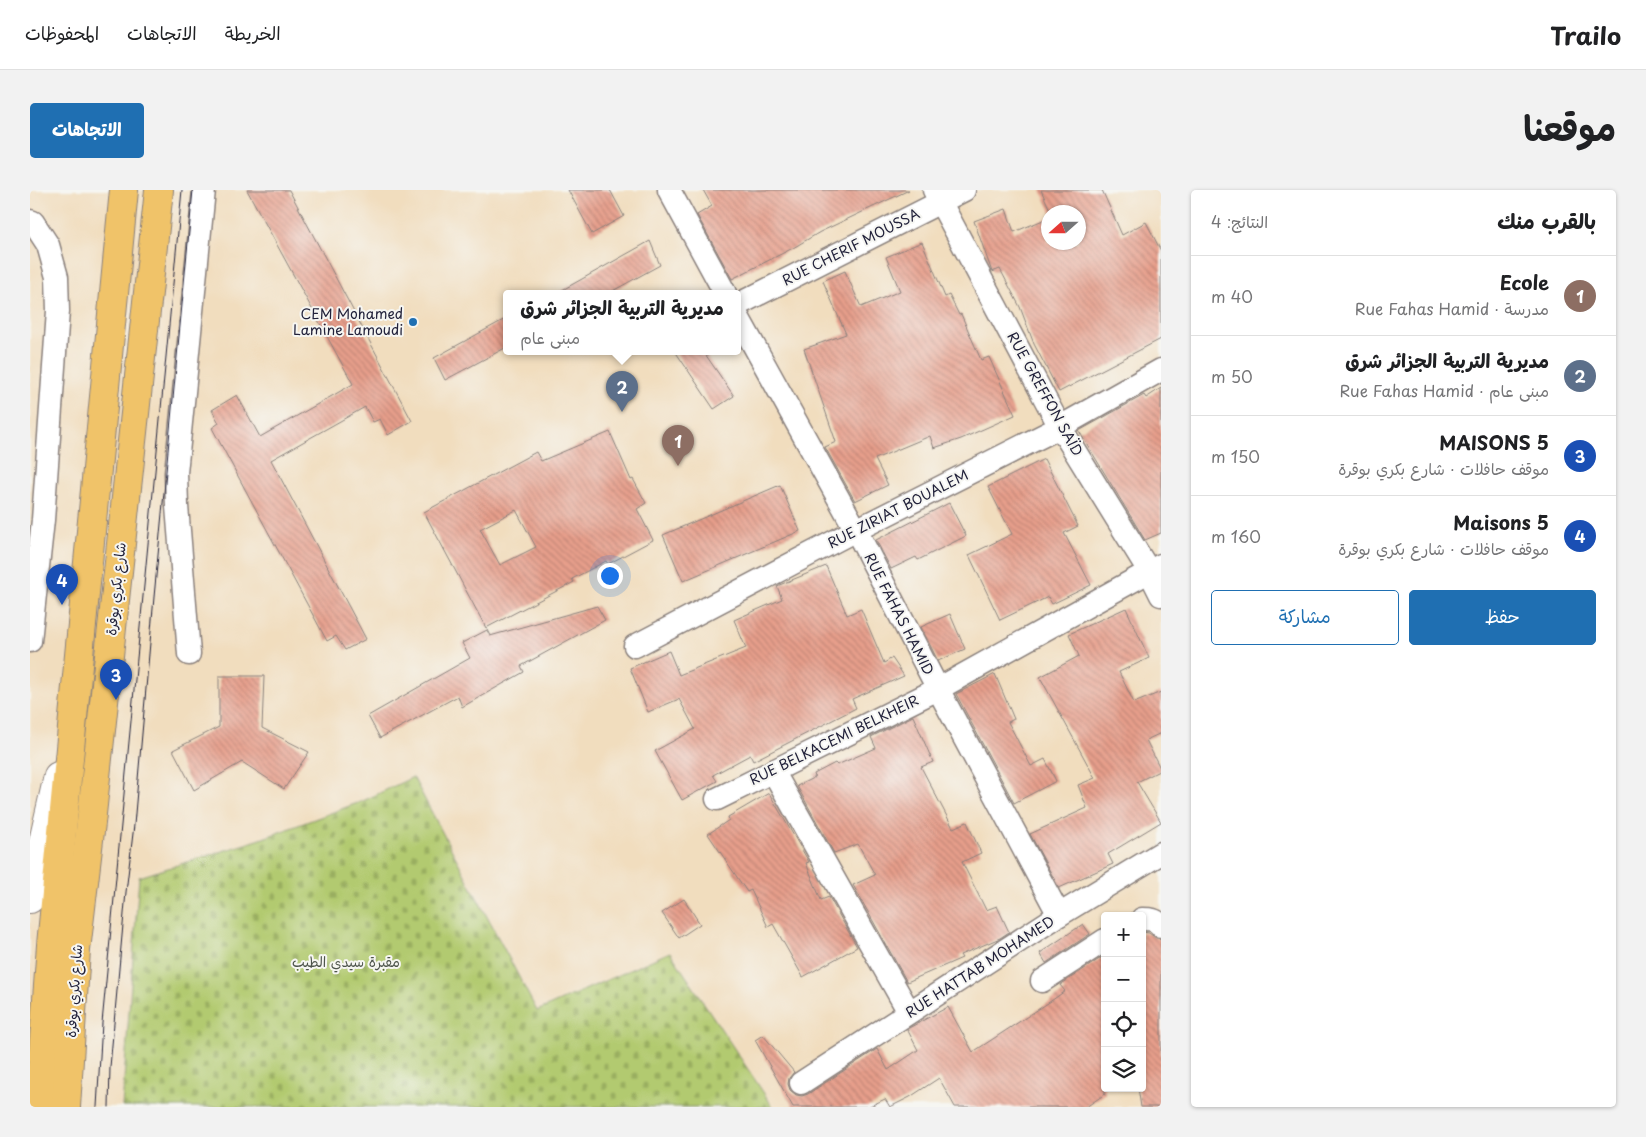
<!DOCTYPE html>
<html lang="ar">
<meta charset="utf-8">
<style>
:root{--surface:#fff;--page:#f2f2f2;--text:#202124;--muted:#757577;--line:#e0e0e0;--accent:#1f6fb2}
body{margin:0;font-family:"Playpen Sans","Playpen Sans Arabic",sans-serif;background:var(--page);color:var(--text);direction:rtl}
.controls{position:absolute;right:15px;bottom:15px;display:grid;overflow:hidden;border-radius:5px;box-shadow:0 1px 4px #0004}
.controls button{width:45px;height:45px;display:grid;place-items:center;padding:0;border:0;border-bottom:1px solid var(--line);background:var(--surface);color:var(--text);font:25px sans-serif}
.compass{position:absolute;left:1011px;top:15px;width:45px;height:45px;border-radius:50%;background:var(--surface);box-shadow:0 1px 4px #0004;rotate:249deg}
.you{position:absolute;left:579px;top:385px;width:18px;height:18px;margin:-12px;border:4px solid #fff;border-radius:50%;background:#1a73e8;box-shadow:0 0 0 8px #1a73e833}
.badge{display:grid;place-items:center;width:32px;height:32px;border-radius:50%;background:var(--accent);color:#fff;font-size:16px;font-weight:700}
.pin{position:absolute;translate:-50% -41px;filter:drop-shadow(0 1px 2px #0008)}
.pin::after{content:'';position:absolute;top:26px;width:18px;height:15px;background:inherit;clip-path:polygon(0 0,100% 0,50% 100%)}
.popup{position:absolute;left:473px;top:100px;width:238px;height:65px;box-sizing:border-box;display:grid;place-content:center;border-radius:5px;background:var(--surface);filter:drop-shadow(0 1px 4px #0005);font-size:16px;white-space:nowrap;color:var(--muted)}
.popup b{font-size:19px;color:var(--text)}
.popup::after{content:'';position:absolute;left:50%;top:100%;margin-left:-10px;border:10px solid transparent;border-top-color:var(--surface)}
.list{margin:0;padding:0;list-style:none}
h2{display:flex;justify-content:space-between;align-items:center;height:65px;margin:0;padding:0 20px;font-size:21px}
h2 small{font-size:16px;font-weight:400;color:var(--muted)}
.list li{display:grid;grid-template-columns:32px 1fr auto;gap:15px;align-items:center;box-sizing:border-box;height:80px;padding:0 20px;border-top:1px solid var(--line)}
.list b{display:block;font-size:19px;white-space:nowrap}
.list p{margin:0;font-size:16px;white-space:nowrap;color:var(--muted)}
.list em{font-size:16px;font-style:normal;color:var(--muted)}
.actions{display:flex;gap:10px;padding:15px 20px}
.actions a{flex:1;padding:11px 0;border:1px solid var(--accent);border-radius:5px;text-align:center;font-size:18px;color:var(--accent)}
.actions .main{background:var(--accent);color:#fff}
.icon{flex:none;width:28px;height:28px;fill:none;stroke:currentColor;stroke-width:2;stroke-linecap:round;stroke-linejoin:round}
.map{position:relative;flex:none;width:1131px;height:917px;overflow:hidden;direction:ltr;border-radius:5px}
header{display:flex;align-items:center;gap:30px;box-sizing:border-box;height:70px;padding:0 25px;background:var(--surface);border-bottom:1px solid var(--line)}
header strong{font-size:24px}
nav{display:flex;gap:28px;margin-inline-start:auto;font-size:18px}
.intro{display:flex;align-items:center;justify-content:space-between;box-sizing:border-box;height:120px;padding:0 30px}
h1{margin:0;font-size:35px}
.button{padding:12px 22px;border-radius:5px;background:var(--accent);color:#fff;font-size:18px;font-weight:700}
main{display:flex;gap:30px;padding:0 30px}
aside{flex:1;background:var(--surface);border-radius:5px;box-shadow:0 1px 4px #0004}
.map>svg:first-child{display:block}
.cemetery{fill:url(#cemetery-stones);stroke:#6a7655}
.building{fill:url(#building-back-hatch);fill-rule:evenodd}
.lines{fill:none;stroke-linecap:round;stroke-linejoin:round}
.minor-casing{stroke:#8a807c;stroke-width:25}
.tertiary-casing{stroke:#8a807c;stroke-width:30}
.trunk-casing{stroke:#8a807c;stroke-width:30}
.minor{stroke:#fff;stroke-width:22}
.tertiary{stroke:#fff;stroke-width:28}
.trunk{stroke:#f0c369;stroke-width:28}
.tram{stroke:#22223b;stroke-width:1}
.poi-dot{fill:#1f6fb2;stroke:#f6f6f2;stroke-width:2}
.labels{text-anchor:middle;stroke-width:4;stroke-linejoin:round;paint-order:stroke}
.street-label{font-size:14px;fill:#22223b;stroke:#f6f6f2}
.poi-label{font-size:14px;fill:#22223b;stroke:#f6f6f2;text-anchor:end}
.park-label{font-size:14px;fill:#4d544b;stroke:#f6f6f2}
</style>
<header>
<strong>Trailo</strong>
<nav><a>الخريطة</a><a>الاتجاهات</a><a>المحفوظات</a></nav>
</header>
<div class="intro"><h1>موقعنا</h1><a class="button">الاتجاهات</a></div>
<main>
<aside>
<h2>بالقرب منك<small>النتائج: 4</small></h2>
<ul class="list">
<li><span class="badge" style="background:#8d6e63">1</span><div><b>Ecole</b><p>مدرسة · Rue Fahas Hamid</p></div><em>40 m</em></li>
<li><span class="badge" style="background:#5c6f8a">2</span><div><b>مديرية التربية الجزائر شرق</b><p>مبنى عام · Rue Fahas Hamid</p></div><em>50 m</em></li>
<li><span class="badge" style="background:#1a4fb4">3</span><div><b>5 MAISONS</b><p>موقف حافلات · شارع بكري بوقرة</p></div><em>150 m</em></li>
<li><span class="badge" style="background:#1a4fb4">4</span><div><b>5 Maisons</b><p>موقف حافلات · شارع بكري بوقرة</p></div><em>160 m</em></li>
</ul>
<div class="actions"><a class="main">حفظ</a><a>مشاركة</a></div>
</aside>
<div class="map">
<svg width="1131" height="917" viewBox="0 0 1131 917">
<defs>
<pattern id="cemetery-stones" width="16" height="16" patternUnits="userSpaceOnUse" patternTransform="scale(1.25)"><rect width="16" height="16" fill="#b2ca6f"/><path d="M2 7V4a2 2 0 0 1 4 0v3zM10 15v-3a2 2 0 0 1 4 0v3z" fill="#99ad61"/></pattern>
<pattern id="building-back-hatch" width="6" height="6" patternUnits="userSpaceOnUse" patternTransform="scale(1.25)"><rect width="6" height="6" fill="#e79f8b"/><path d="M-1 5l2 2M0 0l6 6M5-1l2 2" fill="none" stroke="#bb8173"/></pattern>
</defs>
<rect width="100%" height="100%" fill="#f6f6f2"/>
<filter id="ink" filterUnits="userSpaceOnUse"><feTurbulence type="fractalNoise" baseFrequency=".02" numOctaves="2"/><feDisplacementMap in="SourceGraphic" scale="10" xChannelSelector="R" yChannelSelector="G"/><feConvolveMatrix kernelMatrix="1 2 1 2 8 2 1 2 1" color-interpolation-filters="sRGB"/></filter>
<filter id="wash" filterUnits="userSpaceOnUse"><feTurbulence type="fractalNoise" baseFrequency=".0096" numOctaves="4" result="noise"/><feDisplacementMap in="SourceGraphic" scale="20" xChannelSelector="R" yChannelSelector="G"/><feGaussianBlur stdDeviation="1.12" result="paint"/><feColorMatrix in="noise" values="0 0 0 0 0 0 0 0 0 0 0 0 0 0 0 0 0 1.4 0 .05"/><feComposite in="paint" operator="in"/></filter>
<g filter="url(#wash)">
<rect width="100%" height="100%" fill="#f1ddbe"/>
<!-- cemetery -->
<path class="cemetery" d="M383,587l124,234 133,-59 103,155h-651l17,-230 119,-37 105,-39z"/>
<g id="blocks">
<!-- building -->
<g class="building">
<path d="M217,0h42l123,231 -24,14 -8,-16 -7,3 -8,-15 -94,53 95,179 -21,11 -9,-14 -9,5 -115,-213 7,-5 -7,-13 25,-15 23,42 93,-53z"/>
<path d="M538,0h42l14,26 -32,18z"/>
<path d="M673,0h206l-89,42 -27,16 -61,31 -35,-64 15,-9z"/>
<path d="M1011,0h61l20,45 24,-13 15,29v88l-102,53 -25,-48 -14,-37 -20,-38 -8,3 -18,-51 32,-12 8,23 34,-14v24h30v-30h-27z"/>
<path d="M620,51l10,24 -51,28h-52z"/>
<path d="M892,52l23,55 4,-2 10,20 2,-1 20,46 8,-3 26,58 -54,24 -27,9 -4,-12 -55,23 13,26 -33,16 -30,-54 11,-5 -32,-93 42,-15 -23,-53 22,-10 16,36 39,-16 -14,-34z"/>
<path d="M477,128v29l-62,33 -11,-22z"/>
<path d="M645,161h28l31,45 -20,13z"/>
<path d="M1131,198v145l-16,7 -66,-109 65,-36 2,3z"/>
<path d="M580,242l21,48 2,-1 13,24 -9,6 16,31 -45,24 -2,-3 -34,18 2,3 -88,46 -62,-116 112,-60 5,9zM486,320l20,37 -36,18 -20,-36z"/>
<path d="M1014,269l34,67 -14,7 27,52 -39,19 -4,-7 -48,23 -31,-65 43,-21 -24,-47z"/>
<path d="M750,295l20,46 -117,50 -20,-46z"/>
<path d="M919,313l17,33 -48,24 -2,-3 -25,12 -15,-29z"/>
<path d="M796,376l21,49 14,-6 23,54 8,-5 12,18 -52,23 4,9 -103,53 -3,-6 -37,20 4,6 -35,19 -27,-49 40,-22 -16,-30 -31,13 -18,-44 39,-17 10,24 67,-27 -12,-28 48,-21 -5,-13z"/>
<path d="M567,416l8,14 -84,46 3,6 -62,35 -4,-11 -78,42 -12,-22 102,-58 -8,-15 25,-13 3,6z"/>
<path d="M1096,418l23,50 -30,14 15,31 27,-11v41l-15,7 15,30 -24,12 24,40 -53,32 5,10 -54,24 -29,-54 57,-26 -9,-23 17,-7 -55,-101 39,-21 -10,-22z"/>
<path d="M920,424l15,35 -27,12 -17,-34z"/>
<path d="M965,484l19,45 -6,3 23,44 14,-7 11,22 -42,22 -58,-109z"/>
<path d="M189,486h45l-2,52 47,24 -25,37 -42,-27 -48,28 -21,-40 46,-23z"/>
<path d="M883,526l20,46 -12,5 32,61 14,-6 14,31 -19,9 24,48 11,-4 12,26 -9,6 -40,17 2,3 -55,24 -54,-97 22,-10 -17,-31 -24,9 -37,-67 18,-9 -1,-3 21,-11 2,2 39,-17 -5,-11z"/>
<path d="M739,603l40,69 -3,1 15,37 8,-3 28,50 -54,30 -30,-53 -5,3 -17,-37 -4,2 -39,-58 21,-14 -1,-3z"/>
<path d="M654,709l16,25 -21,14 -17,-25z"/>
<path d="M1053,734l7,10 -44,29 -6,-10z"/>
<path d="M1112,742l7,1 7,5 5,1v168h-20l-3,-19h4z"/>
<path d="M1074,766l1,138 -19,13h-131l-16,-29 -29,19 -20,10 -5,-8 -17,8h-75l-38,-67 8,-5 31,37 -5,6 -1,6 2,6 6,5 6,1 6,-2 69,-45 11,21 30,-20 -11,-21 41,-22 25,45 78,-51 14,-10 -5,-6z"/>
</g>
</g>
</g>
<g filter="url(#ink)">
<use href="#blocks" fill-opacity="0" stroke="#8a807c" stroke-width="1"/>
<g class="lines">
<!-- minor casing -->
<g class="minor-casing">
<g id="minor">
<path d="M639,0l56,103"/>
<path d="M904,0l126,237 89,144 12,24"/>
<path d="M0,31l3,1 15,23 9,32 1,34 -15,209 -13,121"/>
<path d="M707,115l227,-115"/>
<path d="M707,125l119,215 82,159 121,226"/>
<path d="M605,456l221,-116 204,-103 101,-57"/>
<path d="M159,464l-12,-148 -1,-33 28,-283"/>
<path d="M743,581l136,241"/>
<path d="M687,609l221,-110 223,-124"/>
<path d="M1112,729c8,0 14,0 19,7"/>
<path d="M1012,791l63,-41"/>
<path d="M771,893l258,-168 102,-62"/>
</g>
</g>
<!-- tertiary casing -->
<g class="tertiary-casing">
<path id="tertiary" d="M0,709l28,-123"/>
</g>
<!-- trunk casing -->
<g class="trunk-casing">
<g id="trunk">
<path d="M9,917l12,-162 73,-755"/>
<path d="M36,917l10,-157 16,-136 67,-624"/>
</g>
</g>
<!-- minor -->
<use href="#minor" class="minor"/>
<!-- tertiary -->
<use href="#tertiary" class="tertiary"/>
<!-- trunk -->
<use href="#trunk" class="trunk"/>
<!-- tram -->
<g class="tram">
<path d="M67,917l5,-84 80,-833"/>
<path d="M79,917l1,-40 16,-175 8,-67 20,-228 39,-407"/>
</g>
</g>
</g>
<!-- markers -->
<circle class="poi-dot" cx="383" cy="132" r="5"/>
<g class="labels">
<!-- street labels -->
<g class="street-label">
<text transform="translate(821 57) rotate(-27)" y="5">RUE CHERIF MOUSSA</text>
<text transform="translate(1015 204) rotate(61)" y="5">RUE GREFFON SAÏD</text>
<text transform="translate(868 319) rotate(-27)" y="5">RUE ZIRIAT BOUALEM</text>
<text transform="translate(86 399) rotate(-84)" y="5">شارع بكري بوقرة</text>
<text transform="translate(869 424) rotate(63)" y="5">RUE FAHAS HAMID</text>
<text transform="translate(804 550) rotate(-26)" y="5">RUE BELKACEMI BELKHEIR</text>
<text transform="translate(950 777) rotate(-33)" y="5">RUE HATTAB MOHAMED</text>
<text transform="translate(44 801) rotate(-86)" y="5">شارع بكري بوقرة</text>
</g>
<!-- poi labels -->
<g class="poi-label">
<text x="373" y="129">CEM Mohamed<tspan x="373" dy="16">Lamine Lamoudi</tspan></text>
</g>
<!-- park labels -->
<g class="park-label">
<text x="316" y="777">مقبرة سيدي الطيب</text>
</g>
</g>
</svg>
<div class="controls">
<button>+</button>
<button>−</button>
<button><svg class="icon" aria-label="locate" viewBox="0 0 24 24"><circle cx="12" cy="12" r="6"/><path d="M12 2v4M12 18v4M2 12h4M18 12h4"/></svg></button>
<button><svg class="icon" aria-label="layers" viewBox="0 0 24 24"><path d="M12 4l9 5-9 5-9-5zM3 14l9 5 9-5"/></svg></button>
</div>
<svg class="compass" viewBox="-18 -18 36 36"><path d="M0-13l5 13h-10z" fill="#e53935"/><path d="M0 13l5-13h-10z" fill="#757577"/></svg>
<div class="you"></div>
<div class="pin badge" style="left:648px;top:276px;background:#8d6e63">1</div>
<div class="pin badge" style="left:592px;top:222px;background:#5c6f8a">2</div>
<div class="popup"><b>مديرية التربية الجزائر شرق</b>مبنى عام</div>
<div class="pin badge" style="left:86px;top:510px;background:#1a4fb4">3</div>
<div class="pin badge" style="left:32px;top:415px;background:#1a4fb4">4</div>
</div>
</main>
